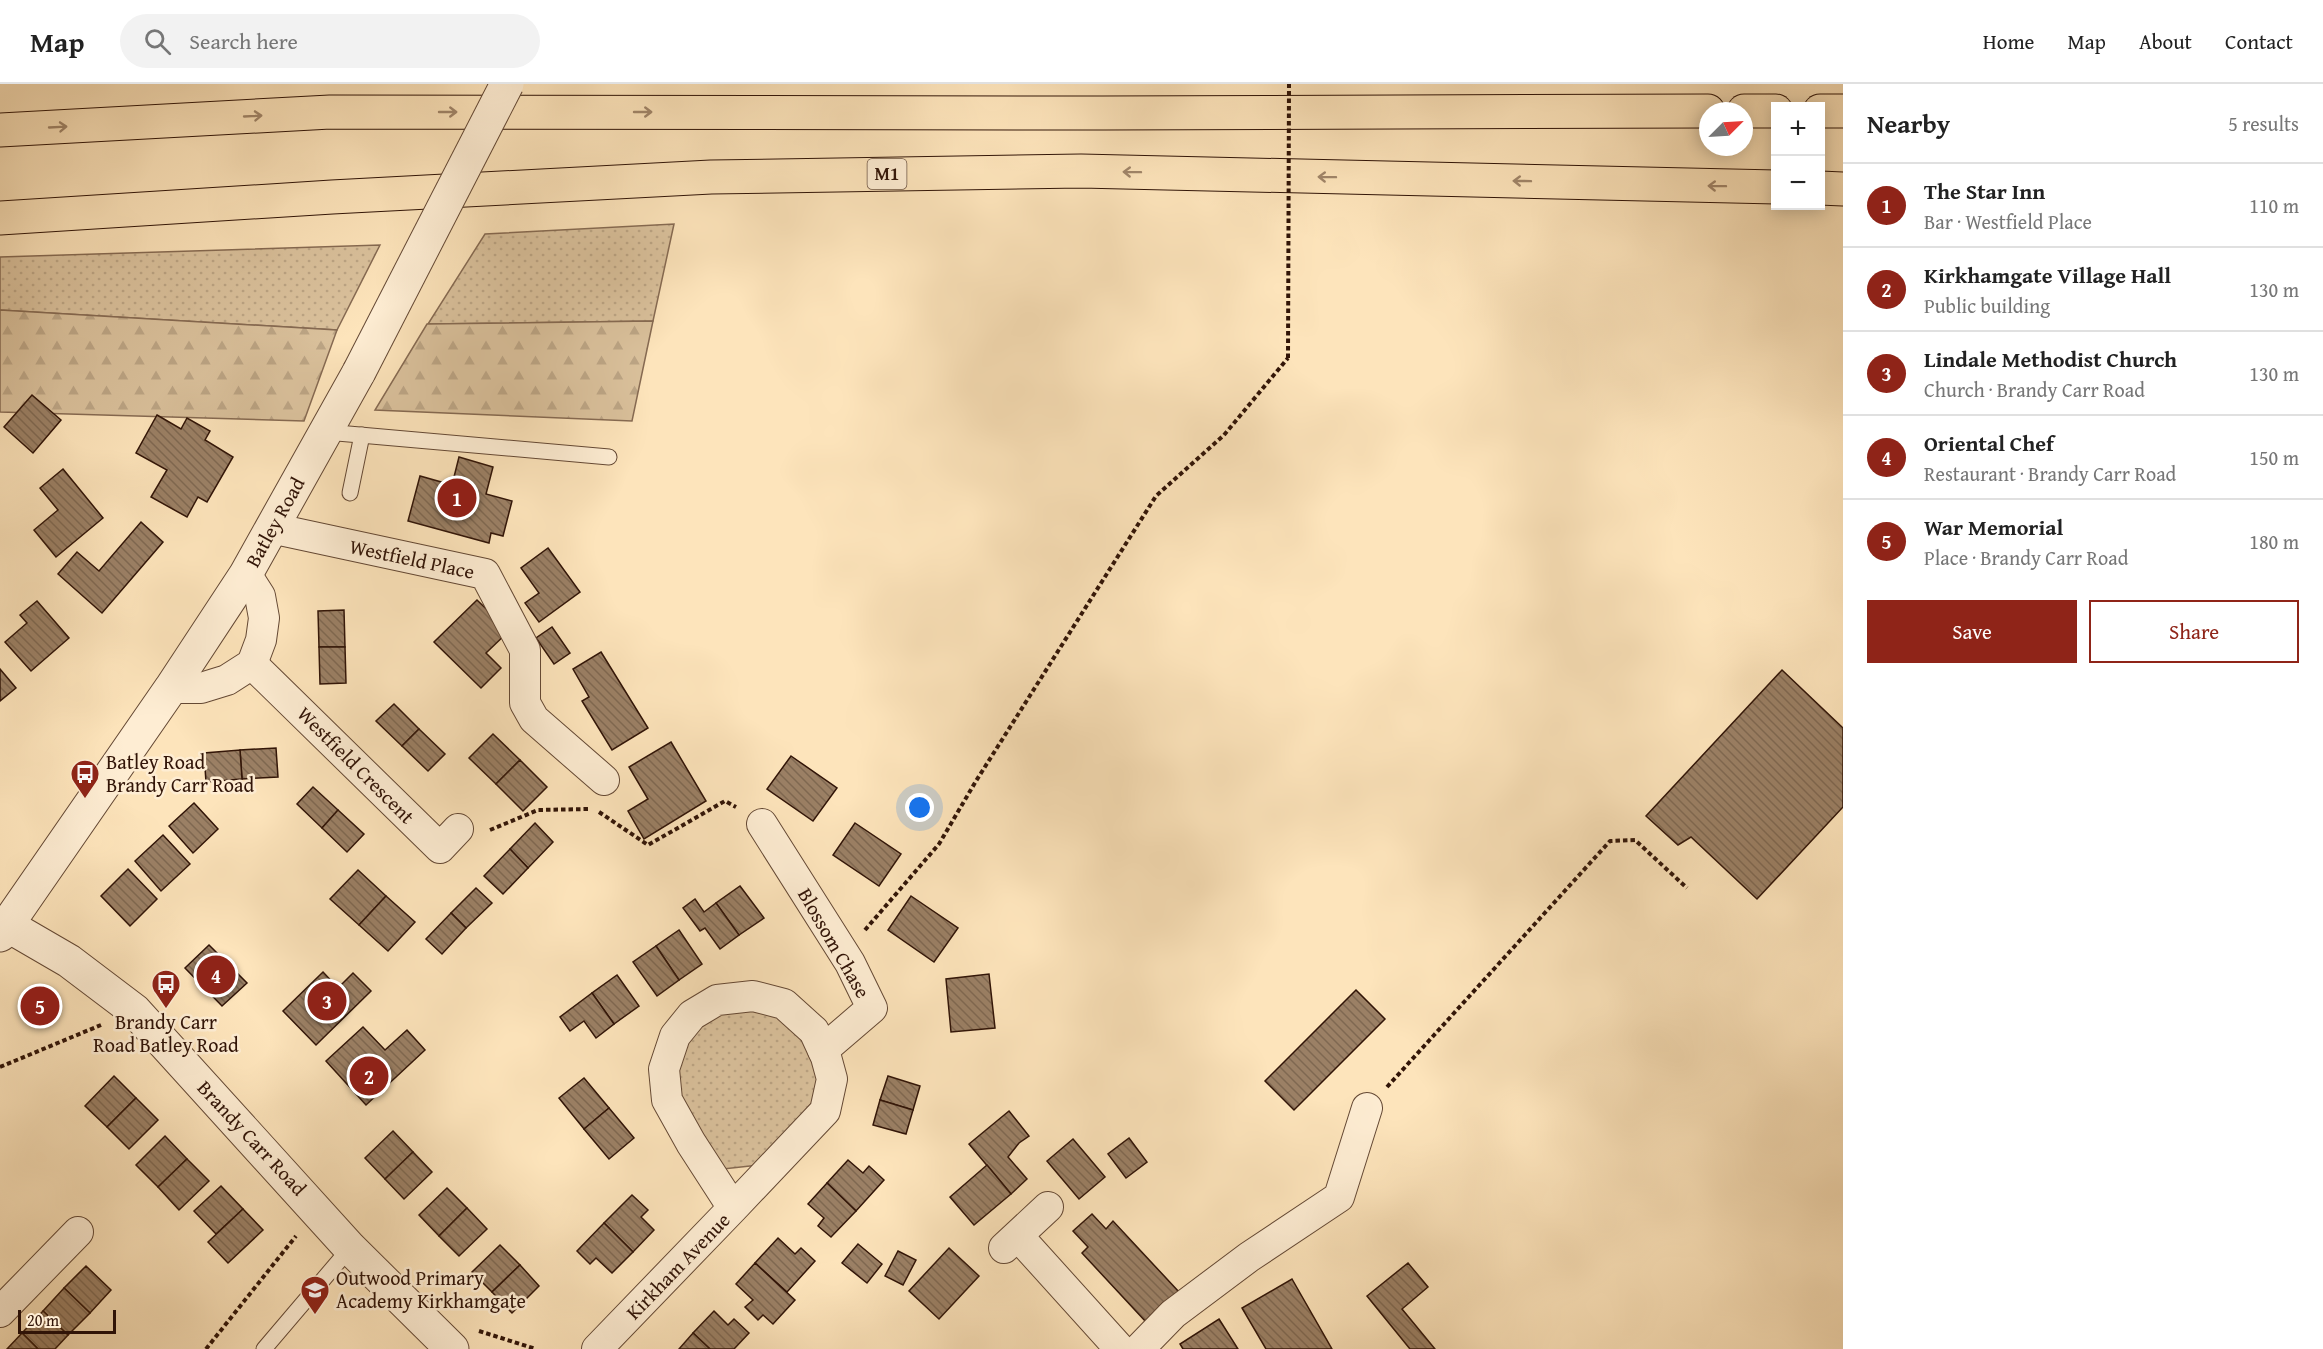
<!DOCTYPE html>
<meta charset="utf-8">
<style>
:root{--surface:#fff;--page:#f2f2f2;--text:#222;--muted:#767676;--line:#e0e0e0;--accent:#8f2418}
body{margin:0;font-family:"Gentium Book Plus",serif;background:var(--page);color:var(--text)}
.controls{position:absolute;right:18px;top:18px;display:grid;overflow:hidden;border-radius:0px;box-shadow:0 3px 15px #0003}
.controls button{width:54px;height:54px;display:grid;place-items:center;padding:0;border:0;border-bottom:2px solid var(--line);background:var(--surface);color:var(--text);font:30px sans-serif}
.compass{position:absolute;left:1699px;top:18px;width:54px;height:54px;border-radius:50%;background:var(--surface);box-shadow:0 3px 15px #0003;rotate:66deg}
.scale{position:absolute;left:18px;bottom:15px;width:98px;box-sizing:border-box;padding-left:6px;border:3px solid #311407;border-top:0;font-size:16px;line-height:21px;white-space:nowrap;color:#311407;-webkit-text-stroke:4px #feedd3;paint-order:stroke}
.you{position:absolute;left:920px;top:724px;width:21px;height:21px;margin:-15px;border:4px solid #fff;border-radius:50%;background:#1a73e8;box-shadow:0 0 0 9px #1a73e833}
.badge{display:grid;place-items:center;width:39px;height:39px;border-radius:50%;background:var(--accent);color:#fff;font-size:20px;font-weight:700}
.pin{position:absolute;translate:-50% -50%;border:3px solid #fff;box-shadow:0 2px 6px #0006}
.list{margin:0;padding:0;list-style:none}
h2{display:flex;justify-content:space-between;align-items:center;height:78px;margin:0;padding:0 24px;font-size:26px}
h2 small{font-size:20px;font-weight:400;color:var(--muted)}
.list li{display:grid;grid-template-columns:39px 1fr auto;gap:18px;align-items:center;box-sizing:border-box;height:84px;padding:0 24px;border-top:2px solid var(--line)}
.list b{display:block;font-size:22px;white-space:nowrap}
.list p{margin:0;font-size:20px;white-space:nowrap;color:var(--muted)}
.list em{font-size:20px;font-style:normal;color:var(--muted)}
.actions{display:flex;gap:12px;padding:18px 24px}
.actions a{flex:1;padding:14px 0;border:2px solid var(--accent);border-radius:0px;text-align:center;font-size:21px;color:var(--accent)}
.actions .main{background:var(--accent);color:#fff}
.icon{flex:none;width:33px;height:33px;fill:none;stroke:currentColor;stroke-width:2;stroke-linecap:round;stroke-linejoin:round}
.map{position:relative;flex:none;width:1843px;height:1265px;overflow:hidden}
header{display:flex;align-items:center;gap:36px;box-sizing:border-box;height:84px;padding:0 30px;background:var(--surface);border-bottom:2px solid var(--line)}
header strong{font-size:28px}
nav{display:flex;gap:33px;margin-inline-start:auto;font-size:21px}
.search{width:420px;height:54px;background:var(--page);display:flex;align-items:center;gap:15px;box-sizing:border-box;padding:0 21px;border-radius:33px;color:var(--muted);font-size:22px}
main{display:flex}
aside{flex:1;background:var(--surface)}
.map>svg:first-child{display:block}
.grass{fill:url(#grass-dots);stroke:#866a52;stroke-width:1.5}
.forest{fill:url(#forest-firs);stroke:#866a52;stroke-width:1.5}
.building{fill:url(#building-back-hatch);stroke:#311407;stroke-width:1.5}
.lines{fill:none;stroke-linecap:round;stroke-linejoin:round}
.service-casing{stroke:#644834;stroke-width:17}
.minor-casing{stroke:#644834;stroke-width:32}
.tertiary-casing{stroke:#644834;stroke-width:35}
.motorway-casing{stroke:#311407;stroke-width:35}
.path{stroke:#311407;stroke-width:4;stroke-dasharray:4.5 3;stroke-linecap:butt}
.service{stroke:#feedd3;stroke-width:15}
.minor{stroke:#feedd3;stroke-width:30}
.tertiary{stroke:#feedd3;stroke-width:33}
.motorway{stroke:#fde4bb;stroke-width:33}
.tertiary-bridge-casing{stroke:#644834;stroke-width:35;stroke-linecap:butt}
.path-bridge{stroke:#311407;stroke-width:4;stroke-dasharray:4.5 3;stroke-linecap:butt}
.tertiary-bridge{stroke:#feedd3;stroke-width:33}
.oneway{stroke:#a1866a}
.labels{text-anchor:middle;stroke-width:5;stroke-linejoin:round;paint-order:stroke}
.shield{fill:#feedd3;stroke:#6e5544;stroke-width:1.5}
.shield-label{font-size:18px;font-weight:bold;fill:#311407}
.street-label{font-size:20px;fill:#311407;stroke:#feedd3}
.poi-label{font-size:20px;fill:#311407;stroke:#feedd3;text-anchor:start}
</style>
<header>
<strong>Map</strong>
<div class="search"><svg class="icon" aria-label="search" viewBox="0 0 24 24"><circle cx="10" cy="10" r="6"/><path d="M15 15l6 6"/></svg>Search here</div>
<nav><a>Home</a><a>Map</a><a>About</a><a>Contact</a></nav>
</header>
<main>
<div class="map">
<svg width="1843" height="1265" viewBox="0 0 1843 1265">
<defs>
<pattern id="grass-dots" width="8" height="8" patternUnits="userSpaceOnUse" patternTransform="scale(1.5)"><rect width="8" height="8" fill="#dac19c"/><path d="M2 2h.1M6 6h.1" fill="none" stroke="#bca585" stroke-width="1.8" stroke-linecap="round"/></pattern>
<pattern id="forest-firs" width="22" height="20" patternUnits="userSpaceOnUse" patternTransform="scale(1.5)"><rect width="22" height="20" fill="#dac19c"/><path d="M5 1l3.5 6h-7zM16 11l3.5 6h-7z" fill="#bca585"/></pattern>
<pattern id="building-back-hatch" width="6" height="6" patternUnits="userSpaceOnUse" patternTransform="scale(1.5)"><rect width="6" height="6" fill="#9b8065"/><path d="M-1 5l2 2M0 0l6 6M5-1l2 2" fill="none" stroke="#7f6851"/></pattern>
</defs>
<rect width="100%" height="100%" fill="#fde4bb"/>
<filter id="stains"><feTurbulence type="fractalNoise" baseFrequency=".00333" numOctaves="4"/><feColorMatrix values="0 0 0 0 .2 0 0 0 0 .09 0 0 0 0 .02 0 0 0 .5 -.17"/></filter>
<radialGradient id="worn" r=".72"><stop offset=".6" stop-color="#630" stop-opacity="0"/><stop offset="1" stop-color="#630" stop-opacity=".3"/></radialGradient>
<!-- grass -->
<g class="grass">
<path d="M674,140l-21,97 -225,3 57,-90z"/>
<path d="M380,161l-43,85 -337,-20v-53z"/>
<path d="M725,925l44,1 40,34 9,28 -2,26 -57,67 -36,4 -22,-31 -26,-56c11,-39 11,-53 50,-73z"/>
</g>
<!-- forest -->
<g class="forest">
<path d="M0,226l337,20 -33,91 -304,-9z"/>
<path d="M653,237l-21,100 -257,-11 52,-86z"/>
</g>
<!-- building -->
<g class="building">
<path d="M32,311l29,25 -28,33 -29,-26z"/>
<path d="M157,331l24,14 6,-11 23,13 -5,9 28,17 -26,45 -9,-5 -11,20 -36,-20 16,-27 -31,-17z"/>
<path d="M459,373l34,10 -7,27 26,7 -9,35 -12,-3 -2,10 -81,-22 12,-45 32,9z"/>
<path d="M63,385l40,49 -47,39 -22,-27 24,-20 -18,-22z"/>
<path d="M141,438l22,20 -61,71 -44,-39 19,-22 22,19z"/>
<path d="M548,464l32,44 -41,30 -14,-19 14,-10 -18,-25z"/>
<path d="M477,516l32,31 -23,22 15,15 -20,20 -47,-46z"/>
<path d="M37,517l32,37 -38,33 -26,-29 22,-19 -7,-8z"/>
<path d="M344,526l1,37h-26l-1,-36z"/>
<path d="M552,543l18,26 -16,11 -18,-26z"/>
<path d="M319,563h26l1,36 -26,1z"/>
<path d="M601,568l47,76 -36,22 -30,-49 7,-4 -16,-28z"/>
<path d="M0,585l16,19 -16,13z"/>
<path d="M1782,586l61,58v79l-86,92 -66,-62 -13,8 -32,-29z"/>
<path d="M394,620l25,25 -17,17 -26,-25z"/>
<path d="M419,645l26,25 -17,17 -26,-25z"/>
<path d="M493,650l27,26 -24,24 -27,-26z"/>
<path d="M671,658l35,59 -62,38 -16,-28 20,-12 -19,-32z"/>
<path d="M276,664l2,29 -36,2 -2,-29z"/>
<path d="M240,666l2,29 -36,3 -2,-29z"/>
<path d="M791,672l46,32 -24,33 -46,-32z"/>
<path d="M520,676l27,27 -24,24 -27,-27z"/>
<path d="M313,703l25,23 -16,18 -25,-24z"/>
<path d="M194,719l24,26 -25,24 -24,-27z"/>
<path d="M338,726l26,24 -17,18 -25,-24z"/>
<path d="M535,739l18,19 -25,26 -18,-19z"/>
<path d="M855,739l46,31 -22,32 -46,-31z"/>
<path d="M163,751l27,29 -29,27 -26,-30z"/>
<path d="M510,765l18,19 -25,26 -19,-18z"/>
<path d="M128,785l29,30 -27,27 -29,-30z"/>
<path d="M358,786l28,26 -27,29 -29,-26z"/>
<path d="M740,802l24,32 -25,17 -23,-32z"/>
<path d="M476,804l16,15 -26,25 -15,-15z"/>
<path d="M386,812l29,26 -27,29 -29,-26z"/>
<path d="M911,812l47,32 -24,34 -46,-32z"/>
<path d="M695,815l9,13 12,-9 23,32 -19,14 -15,-21 -5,3 -17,-23z"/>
<path d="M451,829l15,15 -24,26 -16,-15z"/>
<path d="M679,846l23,34 -23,16 -23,-34z"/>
<path d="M209,861l38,38 -25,23 -37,-38z"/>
<path d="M656,862l23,34 -22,16 -24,-34z"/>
<path d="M323,888l15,16 15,-15 18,18 -55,54 -33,-34z"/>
<path d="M989,890l6,54 -44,4 -5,-53z"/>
<path d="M617,891l22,31 -25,18 -22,-31z"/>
<path d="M1356,906l29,29 -91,91 -29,-29z"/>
<path d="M592,909l22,31 -18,14 -12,-17 -14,10 -10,-14z"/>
<path d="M363,943l22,23 22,-20 18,20 -59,55 -40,-44z"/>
<path d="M114,992l22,22 -29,29 -22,-21z"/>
<path d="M888,992l32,10 -7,24 -33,-10z"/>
<path d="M584,994l25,30 -25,21 -25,-31z"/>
<path d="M136,1014l22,22 -29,29 -22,-22z"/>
<path d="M880,1016l33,10 -7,24 -33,-9z"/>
<path d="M609,1024l25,30 -25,21 -25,-30z"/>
<path d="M1009,1027l20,25 -10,7 -11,14 19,22 -16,15 -42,-50z"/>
<path d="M393,1047l20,21 -28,27 -20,-21z"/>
<path d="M165,1052l22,23 -29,28 -22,-22z"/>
<path d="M1129,1054l18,24 -21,16 -18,-24z"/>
<path d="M1073,1055l32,38 -26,22 -32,-38z"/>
<path d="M413,1068l19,20 -28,27 -19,-20z"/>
<path d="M187,1075l22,22 -30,29 -21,-23z"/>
<path d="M848,1076l15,13 6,-7 15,14 -28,31 -29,-28z"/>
<path d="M987,1081l24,29 -37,31 -24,-28z"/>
<path d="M827,1099l29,28 -25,26 -13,-11 6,-8 -16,-14z"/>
<path d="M221,1102l22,23 -27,25 -22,-23z"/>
<path d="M447,1104l20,20 -28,28 -20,-21z"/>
<path d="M632,1111l16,15 -7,7 13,13 -21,22 -29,-29z"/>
<path d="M467,1124l20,21 -28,27 -20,-20z"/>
<path d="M243,1125l20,21 -35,33 -20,-21z"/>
<path d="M1092,1130l14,15 7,-8 66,71 -33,30 -64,-69 6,-6 -15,-16z"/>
<path d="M604,1139l29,29 -21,21 -16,-15 -6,6 -13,-13z"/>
<path d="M778,1154l17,16 6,-6 14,13 -28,31 -32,-29z"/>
<path d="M858,1160l24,20 -15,19 -25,-20z"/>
<path d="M500,1161l20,20 -28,27 -20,-20z"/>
<path d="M949,1164l30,28 -40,43 -30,-28z"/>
<path d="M898,1167l18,9 -13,25 -18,-9z"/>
<path d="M755,1179l40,37 -22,24 -10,-9 -5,5 -13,-13 8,-7 -17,-16z"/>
<path d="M1408,1179l20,24 -26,22 33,40h-25l-43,-53z"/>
<path d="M520,1181l19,21 -27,27 -20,-21z"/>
<path d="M86,1182l25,24 -21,23 -26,-25z"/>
<path d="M1292,1195l40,70h-66l-24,-41z"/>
<path d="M64,1204l26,25 -22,22 -25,-24z"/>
<path d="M43,1227l25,24 -13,14h-17l-16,-16z"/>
<path d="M714,1227l14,14 6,-6 15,14 -15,16h-24l-17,-16z"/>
<path d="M1219,1235l19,30h-55l-3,-5z"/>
<path d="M22,1249l16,16h-31z"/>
<path d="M693,1249l17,16h-31z"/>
</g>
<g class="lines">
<!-- service casing -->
<g class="service-casing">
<g id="service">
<path d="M326,348l283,25"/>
<path d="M350,409l12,-58"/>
<path d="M264,1265l86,-101"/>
</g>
</g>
<!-- minor casing -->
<g class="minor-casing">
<g id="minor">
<path d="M271,444l214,46 40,76v53l9,16 70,61"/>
<path d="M252,580l188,184 18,-19"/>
<path d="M171,604h30l26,-8 25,-16 9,-24 3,-22 -4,-22 -14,-22"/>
<path d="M762,740l88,139 22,45 -49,42"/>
<path d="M1018,1152l102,113"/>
<path d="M1004,1164l44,-41"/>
<path d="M0,1228l78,-80"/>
<path d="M597,1265l136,-141 92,-97 7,-32 -6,-22 -12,-26 -30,-27 -31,-8 -36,4 -25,15 -17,21 -11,33 3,31 24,43 42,65"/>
<path d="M1139,1265l34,-35 76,-57 90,-60 28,-89"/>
</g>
</g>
<!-- tertiary casing -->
<g class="tertiary-casing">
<g id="tertiary">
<path d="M7,841l62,36 66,50 215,237 102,101"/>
<path d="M0,851l171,-247 75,-114 113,-202"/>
</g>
</g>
<!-- motorway casing -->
<g class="motorway-casing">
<g id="motorway">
<path d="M1744,27h32"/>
<path d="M1820,27h23"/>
<path d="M0,46l330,-18 773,1 605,-2"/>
<path d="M1820,104l23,1"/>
<path d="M0,134l332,-21 379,-20 370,-6 695,16"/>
</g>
</g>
<!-- path -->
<g class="path">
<path d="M599,728l49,33 77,-44 11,6"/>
<path d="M490,746l48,-20 51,-1"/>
<path d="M865,846l74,-86 37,-63 180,-285 68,-61 64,-77"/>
<path d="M0,983l101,-42"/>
<path d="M1387,1003l223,-246 25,-1 52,48"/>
<path d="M479,1247l57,18"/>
<path d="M206,1265l90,-113"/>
</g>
<!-- service -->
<use href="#service" class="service"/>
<!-- minor -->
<use href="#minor" class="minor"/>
<!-- tertiary -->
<use href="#tertiary" class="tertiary"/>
<!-- motorway -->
<use href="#motorway" class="motorway"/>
<!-- tertiary-bridge casing -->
<g class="tertiary-bridge-casing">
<path id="tertiary-bridge" d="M359,288l148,-288"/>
</g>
<!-- path-bridge -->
<path class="path-bridge" d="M1288,274l1,-274"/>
<!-- tertiary-bridge -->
<use href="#tertiary-bridge" class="tertiary-bridge"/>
</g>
<!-- one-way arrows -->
<defs><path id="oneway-shaft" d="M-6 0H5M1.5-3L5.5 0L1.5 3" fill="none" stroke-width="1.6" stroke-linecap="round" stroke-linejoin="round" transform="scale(1.5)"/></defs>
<g class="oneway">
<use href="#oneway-shaft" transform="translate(448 28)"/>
<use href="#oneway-shaft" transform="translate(643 28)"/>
<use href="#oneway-shaft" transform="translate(253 32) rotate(-3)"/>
<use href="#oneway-shaft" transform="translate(58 43) rotate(-3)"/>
<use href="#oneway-shaft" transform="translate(1132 88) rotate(-179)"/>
<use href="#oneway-shaft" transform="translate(1327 93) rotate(-179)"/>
<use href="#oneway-shaft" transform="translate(1522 97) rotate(-179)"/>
<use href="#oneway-shaft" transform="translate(1717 102) rotate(-179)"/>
</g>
<!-- icons -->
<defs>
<g id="bus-pin" transform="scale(1.5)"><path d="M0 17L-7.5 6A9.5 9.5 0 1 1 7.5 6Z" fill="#8f2418" stroke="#feedd3"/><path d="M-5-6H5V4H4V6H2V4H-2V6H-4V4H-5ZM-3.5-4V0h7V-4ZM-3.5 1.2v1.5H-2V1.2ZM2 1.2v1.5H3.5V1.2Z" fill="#fff"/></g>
<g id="school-pin" transform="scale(1.5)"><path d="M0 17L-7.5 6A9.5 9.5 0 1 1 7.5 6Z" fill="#8f2418" stroke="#feedd3"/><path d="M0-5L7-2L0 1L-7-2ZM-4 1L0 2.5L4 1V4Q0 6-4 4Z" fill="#fff"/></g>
</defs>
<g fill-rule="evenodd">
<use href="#bus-pin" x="85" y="690"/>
<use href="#bus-pin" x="166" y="900"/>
<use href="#school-pin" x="315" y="1206"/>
</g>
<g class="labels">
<!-- shield labels -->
<rect class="shield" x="867.5" y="75" width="39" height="30" rx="4.5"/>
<g class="shield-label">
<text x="887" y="96">M1</text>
</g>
<!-- street labels -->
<g class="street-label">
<text transform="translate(275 438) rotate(-61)" y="7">Batley Road</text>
<text transform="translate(412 475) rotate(12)" y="7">Westfield Place</text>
<text transform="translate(356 681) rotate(45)" y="7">Westfield Crescent</text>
<text transform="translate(834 859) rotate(60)" y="7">Blossom Chase</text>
<text transform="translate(252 1054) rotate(47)" y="7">Brandy Carr Road</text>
<text transform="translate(678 1182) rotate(-46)" y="7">Kirkham Avenue</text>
</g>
<!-- poi labels -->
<g class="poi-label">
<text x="106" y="685">Batley Road<tspan x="106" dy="23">Brandy Carr Road</tspan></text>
<text x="166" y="945" text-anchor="middle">Brandy Carr<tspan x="166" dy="23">Road Batley Road</tspan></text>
<text x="336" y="1201">Outwood Primary<tspan x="336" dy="23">Academy Kirkhamgate</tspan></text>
</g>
</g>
<rect width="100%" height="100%" filter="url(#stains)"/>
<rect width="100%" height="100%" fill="url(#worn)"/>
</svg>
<div class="controls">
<button>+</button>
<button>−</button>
</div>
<svg class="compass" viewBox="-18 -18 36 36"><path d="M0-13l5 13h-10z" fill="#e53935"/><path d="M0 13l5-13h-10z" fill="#767676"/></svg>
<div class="scale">20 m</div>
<div class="you"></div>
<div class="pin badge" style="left:457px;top:414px">1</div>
<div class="pin badge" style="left:369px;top:992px">2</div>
<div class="pin badge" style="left:327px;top:917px">3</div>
<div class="pin badge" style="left:216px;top:891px">4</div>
<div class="pin badge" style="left:40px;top:922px">5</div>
</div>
<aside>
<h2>Nearby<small>5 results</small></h2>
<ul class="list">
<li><span class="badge">1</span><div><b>The Star Inn</b><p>Bar · Westfield Place</p></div><em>110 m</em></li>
<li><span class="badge">2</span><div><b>Kirkhamgate Village Hall</b><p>Public building</p></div><em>130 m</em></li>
<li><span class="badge">3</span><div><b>Lindale Methodist Church</b><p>Church · Brandy Carr Road</p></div><em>130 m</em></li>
<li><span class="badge">4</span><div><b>Oriental Chef</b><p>Restaurant · Brandy Carr Road</p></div><em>150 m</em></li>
<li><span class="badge">5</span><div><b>War Memorial</b><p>Place · Brandy Carr Road</p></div><em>180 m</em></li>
</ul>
<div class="actions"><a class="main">Save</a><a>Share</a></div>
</aside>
</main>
